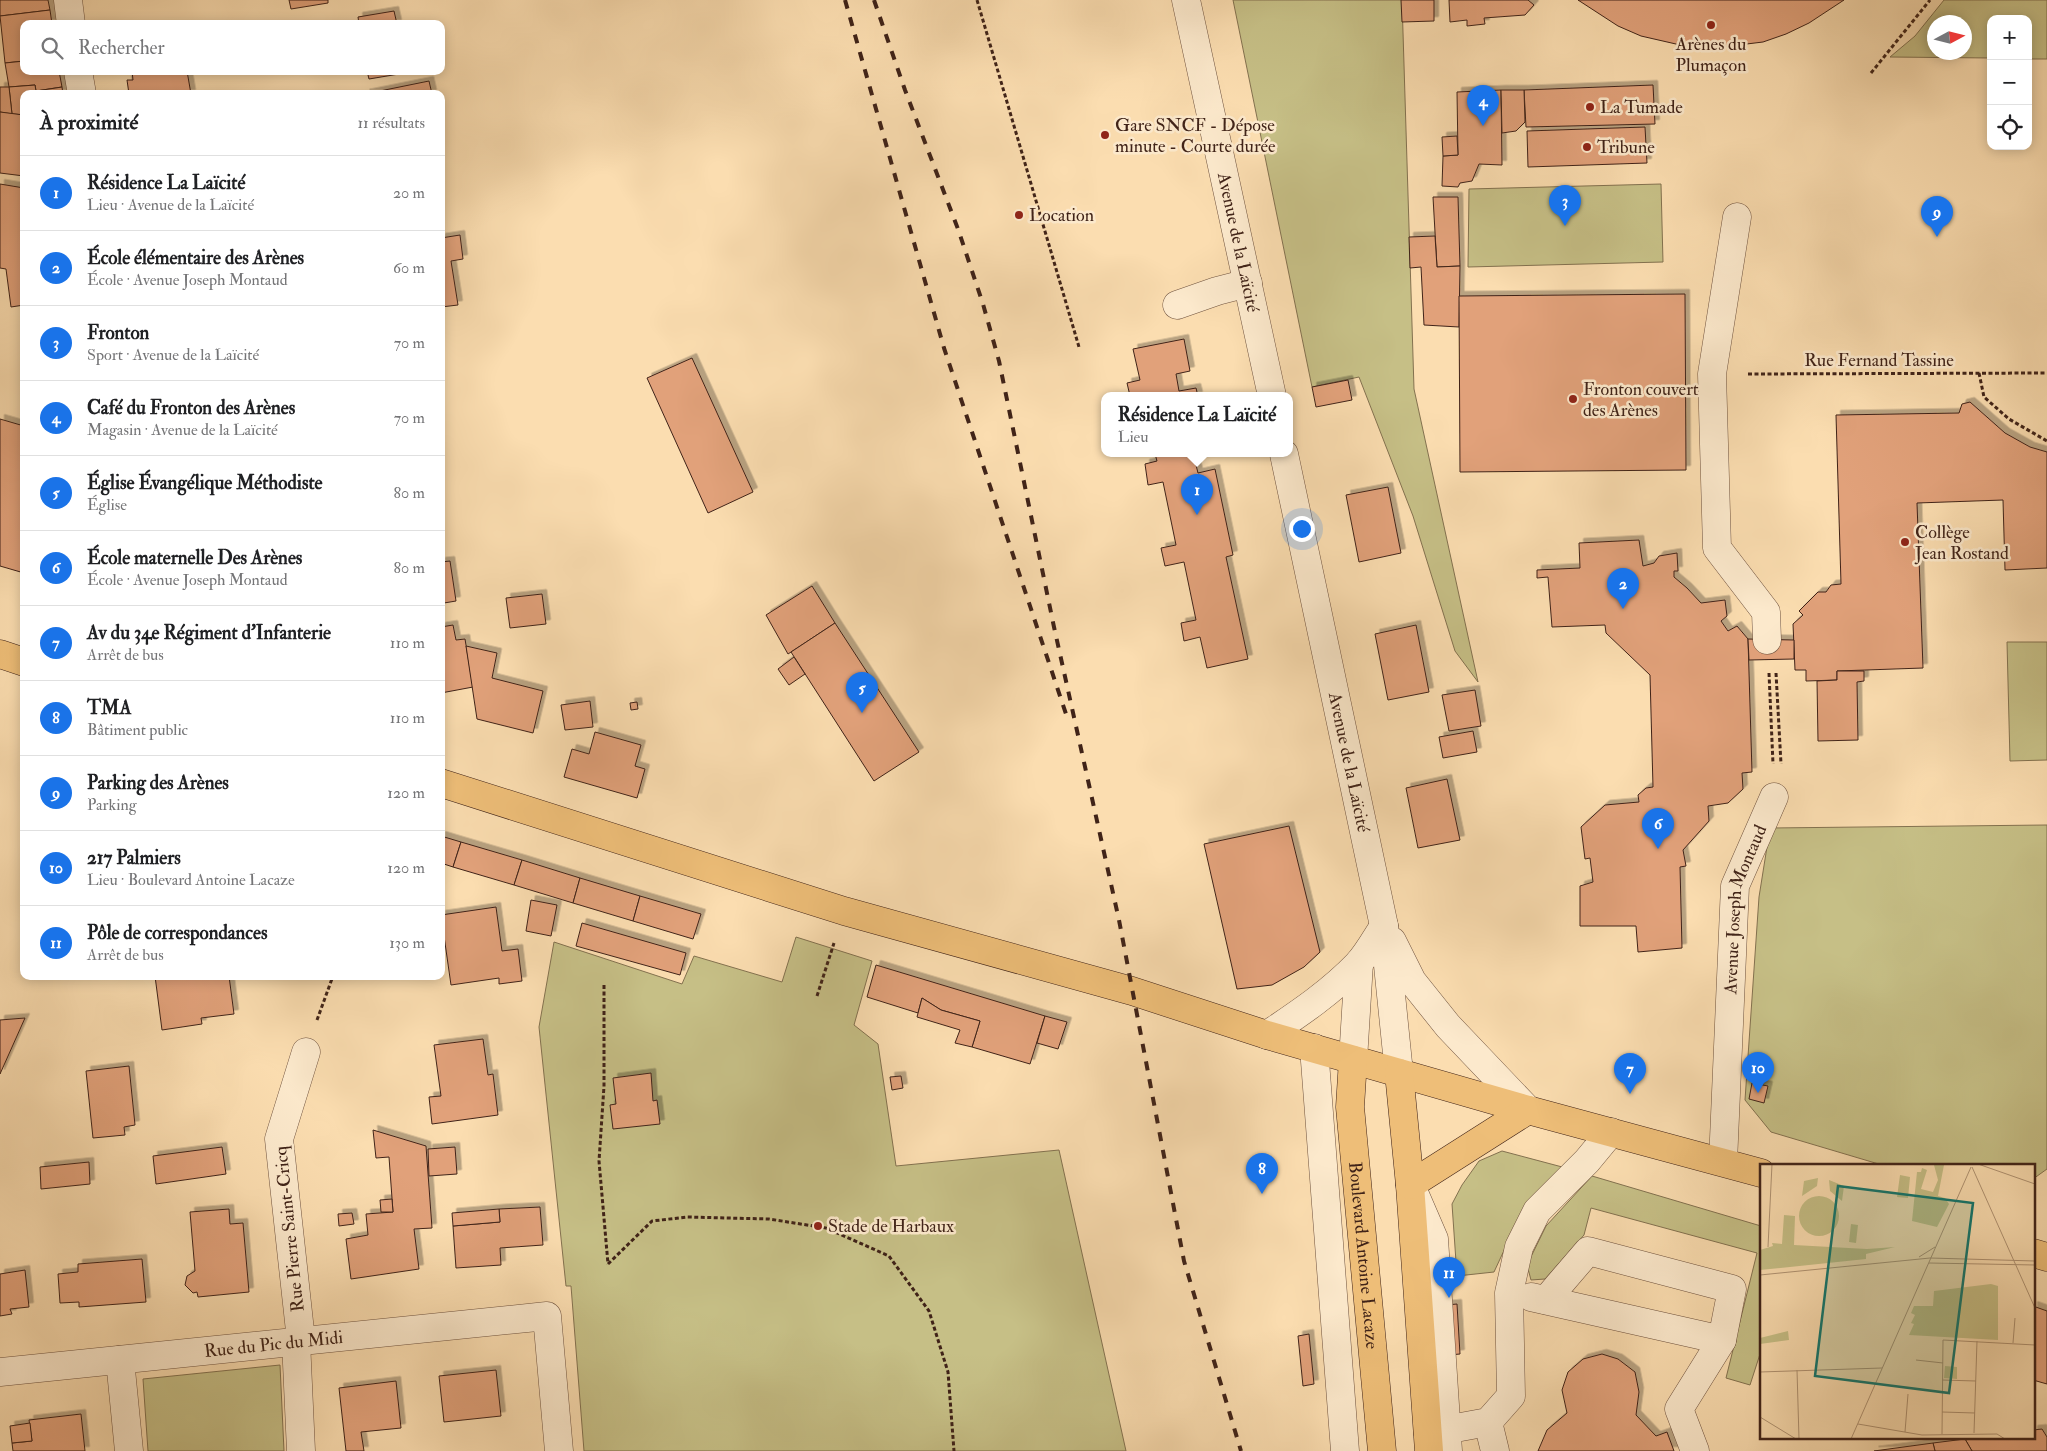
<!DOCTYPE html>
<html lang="fr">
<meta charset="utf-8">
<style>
:root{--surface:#fff;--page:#f6f6f6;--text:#202124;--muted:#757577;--line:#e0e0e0;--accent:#1a73e8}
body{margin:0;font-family:"IM FELL Double Pica",serif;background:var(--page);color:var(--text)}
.controls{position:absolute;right:15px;top:15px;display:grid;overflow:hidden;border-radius:10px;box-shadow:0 2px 12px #0003}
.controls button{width:45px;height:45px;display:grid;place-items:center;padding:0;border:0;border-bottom:1px solid var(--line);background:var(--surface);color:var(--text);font:25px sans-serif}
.compass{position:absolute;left:1927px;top:15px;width:45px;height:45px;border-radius:50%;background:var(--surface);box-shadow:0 2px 12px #0003;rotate:83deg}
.you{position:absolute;left:1301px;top:528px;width:18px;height:18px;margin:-12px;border:4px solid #fff;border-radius:50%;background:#1a73e8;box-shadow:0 0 0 8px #1a73e833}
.badge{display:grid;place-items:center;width:32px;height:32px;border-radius:50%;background:var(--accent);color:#fff;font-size:16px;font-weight:700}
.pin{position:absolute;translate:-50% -41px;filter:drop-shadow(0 1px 2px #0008)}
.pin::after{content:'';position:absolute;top:26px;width:18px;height:15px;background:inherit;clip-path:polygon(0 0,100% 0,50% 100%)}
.popup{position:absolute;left:1101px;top:392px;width:192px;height:65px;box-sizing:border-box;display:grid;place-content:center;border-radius:10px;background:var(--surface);filter:drop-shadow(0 1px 4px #0005);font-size:16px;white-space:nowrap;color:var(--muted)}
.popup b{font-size:19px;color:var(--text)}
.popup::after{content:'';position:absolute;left:50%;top:100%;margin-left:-10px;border:10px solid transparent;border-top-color:var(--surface)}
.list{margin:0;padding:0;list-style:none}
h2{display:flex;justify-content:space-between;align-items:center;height:65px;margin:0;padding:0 20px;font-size:21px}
h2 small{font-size:16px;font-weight:400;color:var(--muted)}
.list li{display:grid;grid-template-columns:32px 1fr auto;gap:15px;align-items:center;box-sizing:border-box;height:75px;padding:0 20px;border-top:1px solid var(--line)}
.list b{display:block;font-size:19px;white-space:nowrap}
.list p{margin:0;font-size:16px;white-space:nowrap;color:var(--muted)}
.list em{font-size:16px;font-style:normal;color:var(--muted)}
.icon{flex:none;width:28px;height:28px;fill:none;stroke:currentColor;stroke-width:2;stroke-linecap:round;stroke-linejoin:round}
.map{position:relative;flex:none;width:2047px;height:1451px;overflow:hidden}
.search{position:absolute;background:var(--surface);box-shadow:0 2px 12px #0003;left:20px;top:20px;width:425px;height:55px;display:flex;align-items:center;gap:12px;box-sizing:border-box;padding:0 18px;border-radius:10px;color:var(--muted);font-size:19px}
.panel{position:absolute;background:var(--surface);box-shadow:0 2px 12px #0003;left:20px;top:90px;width:425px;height:890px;border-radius:10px}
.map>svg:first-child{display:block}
.green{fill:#c6bf86;stroke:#83714f;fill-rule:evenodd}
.building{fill:#e1a17a;stroke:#402318;filter:url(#shadow)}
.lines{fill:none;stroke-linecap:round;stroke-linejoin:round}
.minor-casing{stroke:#6f523e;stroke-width:29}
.major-casing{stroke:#402318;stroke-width:29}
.path{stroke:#402318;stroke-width:3;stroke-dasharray:4 2.5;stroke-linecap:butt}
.minor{stroke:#fce9cc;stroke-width:28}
.major{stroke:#eebe78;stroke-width:28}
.rail{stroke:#402318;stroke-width:4;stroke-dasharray:9 9;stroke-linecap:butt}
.poi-dot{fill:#8f2418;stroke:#fce9cc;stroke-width:2}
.labels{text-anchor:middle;stroke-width:5;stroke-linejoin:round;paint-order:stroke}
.poi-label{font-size:18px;fill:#402318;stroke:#fce9cc;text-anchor:start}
.street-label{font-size:18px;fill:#402318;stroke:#fce9cc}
.inset-road{fill:none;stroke:#b09373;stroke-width:1}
.view{fill:#0f766e;fill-opacity:0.15;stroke:#0f766e;stroke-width:2.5}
.inset-edge{fill:none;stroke:#402318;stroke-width:2.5}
</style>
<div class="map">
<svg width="2047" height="1451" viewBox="0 0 2047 1451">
<defs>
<filter id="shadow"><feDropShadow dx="4.5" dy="-4.5" stdDeviation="0" flood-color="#0004"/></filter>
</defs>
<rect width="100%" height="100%" fill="#fbddb0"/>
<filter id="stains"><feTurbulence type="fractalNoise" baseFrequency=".004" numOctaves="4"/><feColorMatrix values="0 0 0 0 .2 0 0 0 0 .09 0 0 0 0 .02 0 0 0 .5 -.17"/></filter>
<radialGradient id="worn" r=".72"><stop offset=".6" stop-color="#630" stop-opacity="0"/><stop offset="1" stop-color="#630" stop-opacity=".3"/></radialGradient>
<!-- green -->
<g class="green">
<path d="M1233,0h169l12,389 64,293 -23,-31 -42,-135 -54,-139 -47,10z"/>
<path d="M1944,0h103v59h-19v-40h-37v39l-101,-1 25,-21zM1934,22h30v30h-30z"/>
<path d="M1661,184l2,78 -195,5 1,-78z"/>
<path d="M2007,642h40v118l-37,1z"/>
<path d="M2047,825v344l-14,10v-14h-151l-111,-33 -26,-32 14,-203 11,-69z"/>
<path d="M796,937l76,24 -18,64 24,19 18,122 163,-16 67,301h-542l-13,-165h-5l-27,-259 15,-85 128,42 12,-28 88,26z"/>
<path d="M1502,1151l64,17 -46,48 -26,56 -37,4 -5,-72 10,-19 17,-24z"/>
<path d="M1592,1176l169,50v125l-11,34 -24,-7 31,-125 -166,-45 -7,27 -39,44 -14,1 -4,-15 19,-39z"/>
<path d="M280,1365l4,86h-136l-5,-72z"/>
</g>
<!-- building -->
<g class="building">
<path d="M0,0h48l2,10 -50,6z"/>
<path d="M289,0h39v3l-37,6z"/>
<path d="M1401,0h33v21l-32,1z"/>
<path d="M1449,0h79l6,5 -9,10 -41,3 1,6 -18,2v-6l-17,2z"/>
<path d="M1578,0h266l-35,23 -23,11 -23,8 -49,6 -25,-1 -48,-11 -23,-10z"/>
<path d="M50,10l2,14h-28v37l-19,2 -5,-47z"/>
<path d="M394,11l3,13h-38l-1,-7z"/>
<path d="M24,61v10h35l3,16 -26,4 -1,-6 -26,2 -4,-24z"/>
<path d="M132,71h55l4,23h-62l-2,-14h6z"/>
<path d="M367,71h37l1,2 -36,6z"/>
<path d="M429,81l3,13h-67z"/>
<path d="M35,85l1,6 26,-4 1,7h-39v21l-12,-1 -3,-27z"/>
<path d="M1653,85l2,39 -129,3 -2,-37z"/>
<path d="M0,87h9l3,27 -12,-2z"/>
<path d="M1501,90l1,75 -23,-1 -7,17 -12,2 -2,4 -16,-1 1,-30 15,-1 -1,-63z"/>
<path d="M1501,90h23l1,32 -9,9 -14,2z"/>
<path d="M0,112l24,3v61l-24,-3z"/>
<path d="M1645,127l2,36 -119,4 -1,-36z"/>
<path d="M1457,136l1,19 -15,1 -1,-19z"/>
<path d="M0,184l24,4v117l-13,2 -5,-38 -6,-1z"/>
<path d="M1433,197h25l2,69 -23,1z"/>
<path d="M460,235l3,24 -12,2 7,44 -17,2v-69z"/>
<path d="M1435,236l2,31 23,-1 -1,61 -35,-2 -3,-58 -11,1 -1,-31z"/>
<path d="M1685,294l1,176 -226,2 -1,-176z"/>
<path d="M1184,339l6,32 -14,3 3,17 17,-3 2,8h-68l-3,-13 13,-3 -7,-31z"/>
<path d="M692,358l61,134 -45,21 -61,-135z"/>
<path d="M1348,380l4,20 -36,7 -4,-20z"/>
<path d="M1970,402l35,31 25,14 17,5v116l-42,2 -2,-70 -86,3 6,165 -86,3v9l-31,1v-11h-11l-2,-46 10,-9 -4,-4 19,-19h8l5,-7 10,-1 -5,-169 123,-2 3,-9z"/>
<path d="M0,419l24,7v147l-24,-7z"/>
<path d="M1155,454h54l-15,3 4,16 17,-4 18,86 -7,2 22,102 -41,9 -7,-31 -16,4 -3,-18 15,-3 -12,-58 -19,4 -4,-18 15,-3 -13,-63 -15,3 -3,-21 12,-3z"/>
<path d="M1388,487l13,66 -42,9 -13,-67z"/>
<path d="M1639,540l4,26 11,-3 5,-7 18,-3 1,18h-4v6l13,11 14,15 24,-3 2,16 -6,5 7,10 9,-5 11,13 4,133 -10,1 1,16 -15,14 -20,3 1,15 -26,29 3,16 -6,1 2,81 -44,4 -2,-26h-56v-40l13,-4 -3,-24 -5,1 -4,-32 24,-22 34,-3 -1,-7 8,-7 7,-1 -3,-112 -44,-42 -1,-8 -53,2 -4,-50 -11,1v-8l43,-2 -1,-25z"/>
<path d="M450,561l6,40 -12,2 -3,-41z"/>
<path d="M812,586l23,37 -47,31 -22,-39z"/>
<path d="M542,594l4,30 -36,4 -4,-30z"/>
<path d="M835,623l84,129 -45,29 -83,-129z"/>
<path d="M453,625l3,15 9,-1 8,48 -32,6v-66z"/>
<path d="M1416,625l13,67 -41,8 -13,-66z"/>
<path d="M1748,639l46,1v19l-45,1z"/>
<path d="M466,646l31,7 -5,25 51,13 -10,42 -56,-14z"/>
<path d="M794,657l11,17 -16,11 -11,-16z"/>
<path d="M1837,671h27v10l-7,1 1,58 -40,1 -1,-60 20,-1z"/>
<path d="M1475,690l6,36 -32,5 -7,-36z"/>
<path d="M590,701l3,26 -28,3 -4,-25z"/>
<path d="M637,702l1,7 -7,1 -1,-7z"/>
<path d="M1473,731l4,21 -34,6 -4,-21z"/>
<path d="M595,732l46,13 -6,21 10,3 -8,29 -73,-21 8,-28 17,5z"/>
<path d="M1447,779l13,61 -42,8 -12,-60z"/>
<path d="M1289,826l31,126 -16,15 -32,18 -35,4 -33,-145z"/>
<path d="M441,836l20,6 -8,25 -12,-4z"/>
<path d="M461,842l61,18 -8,25 -61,-18z"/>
<path d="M522,860l58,18 -7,25 -59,-18z"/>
<path d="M580,878l60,18 -7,25 -60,-18z"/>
<path d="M640,896l61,18 -8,25 -60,-18z"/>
<path d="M531,900l26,5 -6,31 -25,-5z"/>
<path d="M496,907l6,44 16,-2 4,32 -23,3v-6l-48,7 -10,-70z"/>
<path d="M582,923l104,30 -6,22 -104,-29z"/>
<path d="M876,965l169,51 -15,48 -58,-17 8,-26 -39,-11 -19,-12 -4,15 -51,-16z"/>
<path d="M155,976h74l5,38 -33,4 1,6 -40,6z"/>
<path d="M922,998l19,12 39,11 -8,26 -17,-4 5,-13 -43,-13z"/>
<path d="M1045,1016l22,6 -9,27 -21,-6z"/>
<path d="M25,1018l-25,56v-54z"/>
<path d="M483,1039l5,36 5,-1 5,41 -66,9 -3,-27 12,-1 -7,-51z"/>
<path d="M129,1066l6,59 -11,2 1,8 -32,3 -7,-67z"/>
<path d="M651,1073l2,28 4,-1 3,24 -47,5 -3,-24 6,-1 -3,-26z"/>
<path d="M901,1076l2,12 -11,2 -2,-13z"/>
<path d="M1752,1083l16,3 -4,17 -15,-4z"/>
<path d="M373,1130l53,16 6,82 -18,1 5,40 -68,10 -5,-40 22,-4 -2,-21 27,-2 -4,-55 -13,1z"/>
<path d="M222,1147l4,27 -70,10 -3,-28z"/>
<path d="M455,1147l2,27 -28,2 -1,-27z"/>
<path d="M89,1162l1,22 -49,5 -1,-22z"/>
<path d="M392,1199l1,13h-12l-1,-12z"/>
<path d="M540,1207l3,38 -43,3 1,17 -45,3 -3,-42 47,-4 -1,-13z"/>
<path d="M229,1209l1,15 13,-1 6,69 -51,5 -1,-5 -4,1 -8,-8 2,-9 8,-5 -5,-59z"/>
<path d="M499,1209l1,13 -47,4 -1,-13z"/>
<path d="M352,1213l2,11 -15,2 -1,-12z"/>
<path d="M142,1259l4,43 -67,5v-5l-19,1 -2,-29 20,-2v-8z"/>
<path d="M25,1270l4,37 -19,2 2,5 -12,2v-42z"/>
<path d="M1457,1304l3,50 -11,1 -3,-50z"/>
<path d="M2033,1306l14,5v73l-14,-4z"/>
<path d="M1309,1334l5,50 -11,2 -5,-50z"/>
<path d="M1602,1354l16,5 17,13 4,20 -3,23 20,21 11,-4 7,19h-136l9,-21 20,-17 -5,-23 6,-18 15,-13z"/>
<path d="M496,1370l5,46 -57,6 -5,-46z"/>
<path d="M396,1381l5,47 -40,4 3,19h-18l-7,-63z"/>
<path d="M81,1414l4,37h-72l-1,-8 20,-2 -3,-21z"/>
<path d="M30,1423l2,18 -20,2 -2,-17z"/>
<path d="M2042,1429l5,8v14h-75l-7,-12 68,-2v-7z"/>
<path d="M1965,1439l7,12h-37l-2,-8z"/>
<path d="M1933,1443l2,8h-61z"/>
</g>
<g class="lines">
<!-- minor casing -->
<g class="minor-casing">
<g id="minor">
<path d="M68,0l3,24"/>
<path id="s1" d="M1186,0l86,396"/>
<path d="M78,71l4,23"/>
<path d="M1737,217l-25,157 5,174 49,64 1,28"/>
<path d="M1177,305l40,-14 31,-8"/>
<path id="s2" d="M1284,454l100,472 15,147"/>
<path d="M1392,941l20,40 36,45 80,84"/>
<path d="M1267,1035c33,-22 64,-43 91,-71 10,-11 18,-26 26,-38"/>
<path d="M1314,1048l31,403"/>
<path d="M1353,1060l6,-97"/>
<path id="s3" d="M1723,1162l12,-276 39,-89"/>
<path d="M1412,1188l22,51 14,212"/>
<path d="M1531,1297l191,43"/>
<path d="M1546,1300l42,-49 144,38 -10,51 -43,69 16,42"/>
<path d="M301,1340l-22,-201 27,-87"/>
<path d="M296,1341l5,110"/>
<path d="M120,1360l9,91"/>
<path id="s4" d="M0,1372l547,-56 12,135"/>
<path d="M1488,1422l7,29"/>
<path d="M1428,1433l60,-11 23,-26 -2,-103 10,-46 18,-36 50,-50 24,-29"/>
</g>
</g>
<!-- major casing -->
<g class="major-casing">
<g id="major">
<path d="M0,654l24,8"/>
<path d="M441,783l403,128 288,80 135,44 261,75 233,63"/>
<path id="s5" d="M1353,1060l-3,47 32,344"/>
<path d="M1399,1073l11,112 19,266"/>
<path d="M1410,1185l118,-75"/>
<path d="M2033,1253l14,4"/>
</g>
</g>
<!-- path -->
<g class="path">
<path d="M977,0l102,347"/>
<path d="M1871,73l59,-73"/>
<path d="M1979,373l5,24 25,22 38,22"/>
<path d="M1748,374l299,-1"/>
<path d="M1769,673l4,91"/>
<path d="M1776,673l5,91"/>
<path d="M604,985v101l-5,75 9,103"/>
<path d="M817,996l17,-53"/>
<path d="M317,1020l16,-44"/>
<path d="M608,1264l44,-43 35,-4 82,2 57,9 63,28 40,55 19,61 6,79"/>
</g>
<!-- minor -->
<use href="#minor" class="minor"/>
<!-- major -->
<use href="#major" class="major"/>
<!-- rail -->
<g class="rail">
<path d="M845,0l99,348 124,372"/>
<path d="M874,0l31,90 53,139 25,75 16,57 55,266 65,293 65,341 57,190"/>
</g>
</g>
<!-- markers -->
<g class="poi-dot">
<circle cx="1711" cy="25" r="5"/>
<circle cx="1590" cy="107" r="5"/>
<circle cx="1105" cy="135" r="5"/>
<circle cx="1587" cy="147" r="5"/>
<circle cx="1019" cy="215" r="5"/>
<circle cx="1573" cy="399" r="5"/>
<circle cx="1905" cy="542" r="5"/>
<circle cx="818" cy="1226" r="5"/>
</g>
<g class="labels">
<!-- poi labels -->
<g class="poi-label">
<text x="1711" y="50" text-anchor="middle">Arènes du<tspan x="1711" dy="21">Plumaçon</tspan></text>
<text x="1600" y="113">La Tumade</text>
<text x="1115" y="131">Gare SNCF - Dépose<tspan x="1115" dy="21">minute - Courte durée</tspan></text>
<text x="1597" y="153">Tribune</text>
<text x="1029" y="221">Location</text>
<text x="1583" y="395">Fronton couvert<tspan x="1583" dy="21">des Arènes</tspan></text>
<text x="1915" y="538">Collège<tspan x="1915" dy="21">Jean Rostand</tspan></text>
<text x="828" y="1232">Stade de Harbaux</text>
</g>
<!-- street labels -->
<g class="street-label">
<text dy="6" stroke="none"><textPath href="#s1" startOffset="248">Avenue de la Laïcité</textPath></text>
<text x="1879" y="366">Rue Fernand Tassine</text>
<text dy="6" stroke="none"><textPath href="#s2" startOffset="315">Avenue de la Laïcité</textPath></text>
<text dy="6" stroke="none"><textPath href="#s3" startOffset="255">Avenue Joseph Montaud</textPath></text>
<text transform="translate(289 1229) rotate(-96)" y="6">Rue Pierre Saint-Cricq</text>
<text dy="6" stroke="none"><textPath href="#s5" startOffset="196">Boulevard Antoine Lacaze</textPath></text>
<text dy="6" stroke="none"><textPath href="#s4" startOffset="275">Rue du Pic du Midi</textPath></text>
</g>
</g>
<!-- overview -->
<g transform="translate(1760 1164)">
<rect width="275" height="275" fill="#fbddb0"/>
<path d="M174,1h10l-6,31 7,2 4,6 -12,23 -25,-6 5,-49h4l1,-4 5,2 -6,19 12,3 5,-12zM140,11l10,2 -2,21 -11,-1zM58,14l-1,8 -15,10 2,-15zM69,16l15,6 -2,15 -12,-10zM39 52a20 20 0 1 1 40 0a20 20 0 1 1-40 0ZM24,51l11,1 -1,29 73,4 28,-2 -29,7v5l-106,11v-20l13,-4 -1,-3 10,1zM91,60l7,1 -2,18 -7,-1zM231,120l7,2v54l-89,-5 5,-11 -3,-1 4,-8 -4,-2 3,-7h19l1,-15zM28,167l1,9 -29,4v-6zM185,202l12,1v12l-13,-1z" fill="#c6bf86"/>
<path class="inset-road" d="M218,0l57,20M212,3l63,141M8,83l4,-83M159,93l16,-10M170,94l105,3M169,99l106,2M0,111l170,-17M253,179l2,-25M156,196l27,3M37,206l2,69M0,208l122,-4M182,216l34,1M182,248l33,1M0,253l36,22M98,260l64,11 75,-1 8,5M145,268l3,-38M214,269l3,-92M182,270l1,-94 92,5M91,275l120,-272"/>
<path class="view" d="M78,22l135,17 -24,190 -134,-17z"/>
<rect width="275" height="275" class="inset-edge"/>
</g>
<rect width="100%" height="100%" filter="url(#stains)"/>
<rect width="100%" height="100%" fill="url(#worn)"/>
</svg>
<div class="controls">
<button>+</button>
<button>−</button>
<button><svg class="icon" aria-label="locate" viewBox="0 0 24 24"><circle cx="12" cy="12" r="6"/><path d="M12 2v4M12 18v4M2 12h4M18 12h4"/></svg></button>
</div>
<svg class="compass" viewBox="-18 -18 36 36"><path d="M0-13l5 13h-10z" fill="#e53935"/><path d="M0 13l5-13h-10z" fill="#757577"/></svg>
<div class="you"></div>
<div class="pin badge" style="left:1197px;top:515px">1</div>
<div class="popup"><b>Résidence La Laïcité</b>Lieu</div>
<div class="pin badge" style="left:1623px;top:609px">2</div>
<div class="pin badge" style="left:1565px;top:226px">3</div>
<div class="pin badge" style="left:1483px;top:126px">4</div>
<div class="pin badge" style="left:862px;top:713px">5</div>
<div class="pin badge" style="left:1658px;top:849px">6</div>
<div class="pin badge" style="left:1630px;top:1094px">7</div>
<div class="pin badge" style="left:1262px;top:1194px">8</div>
<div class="pin badge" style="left:1937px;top:237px">9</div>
<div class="pin badge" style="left:1758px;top:1093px">10</div>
<div class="pin badge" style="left:1449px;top:1298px">11</div>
<div class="search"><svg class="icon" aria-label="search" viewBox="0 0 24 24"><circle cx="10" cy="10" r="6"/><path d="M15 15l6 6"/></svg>Rechercher</div>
<section class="panel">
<h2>À proximité<small>11 résultats</small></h2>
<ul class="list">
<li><span class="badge">1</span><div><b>Résidence La Laïcité</b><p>Lieu · Avenue de la Laïcité</p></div><em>20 m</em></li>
<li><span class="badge">2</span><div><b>École élémentaire des Arènes</b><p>École · Avenue Joseph Montaud</p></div><em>60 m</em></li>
<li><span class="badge">3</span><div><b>Fronton</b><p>Sport · Avenue de la Laïcité</p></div><em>70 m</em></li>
<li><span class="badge">4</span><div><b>Café du Fronton des Arènes</b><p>Magasin · Avenue de la Laïcité</p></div><em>70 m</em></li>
<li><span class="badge">5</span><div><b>Église Évangélique Méthodiste</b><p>Église</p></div><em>80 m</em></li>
<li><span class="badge">6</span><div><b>École maternelle Des Arènes</b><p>École · Avenue Joseph Montaud</p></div><em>80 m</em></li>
<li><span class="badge">7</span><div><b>Av du 34e Régiment d'Infanterie</b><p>Arrêt de bus</p></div><em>110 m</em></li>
<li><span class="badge">8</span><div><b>TMA</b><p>Bâtiment public</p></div><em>110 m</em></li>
<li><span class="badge">9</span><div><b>Parking des Arènes</b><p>Parking</p></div><em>120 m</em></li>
<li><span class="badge">10</span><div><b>217 Palmiers</b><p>Lieu · Boulevard Antoine Lacaze</p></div><em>120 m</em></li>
<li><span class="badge">11</span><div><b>Pôle de correspondances</b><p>Arrêt de bus</p></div><em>130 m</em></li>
</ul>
</section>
</div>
